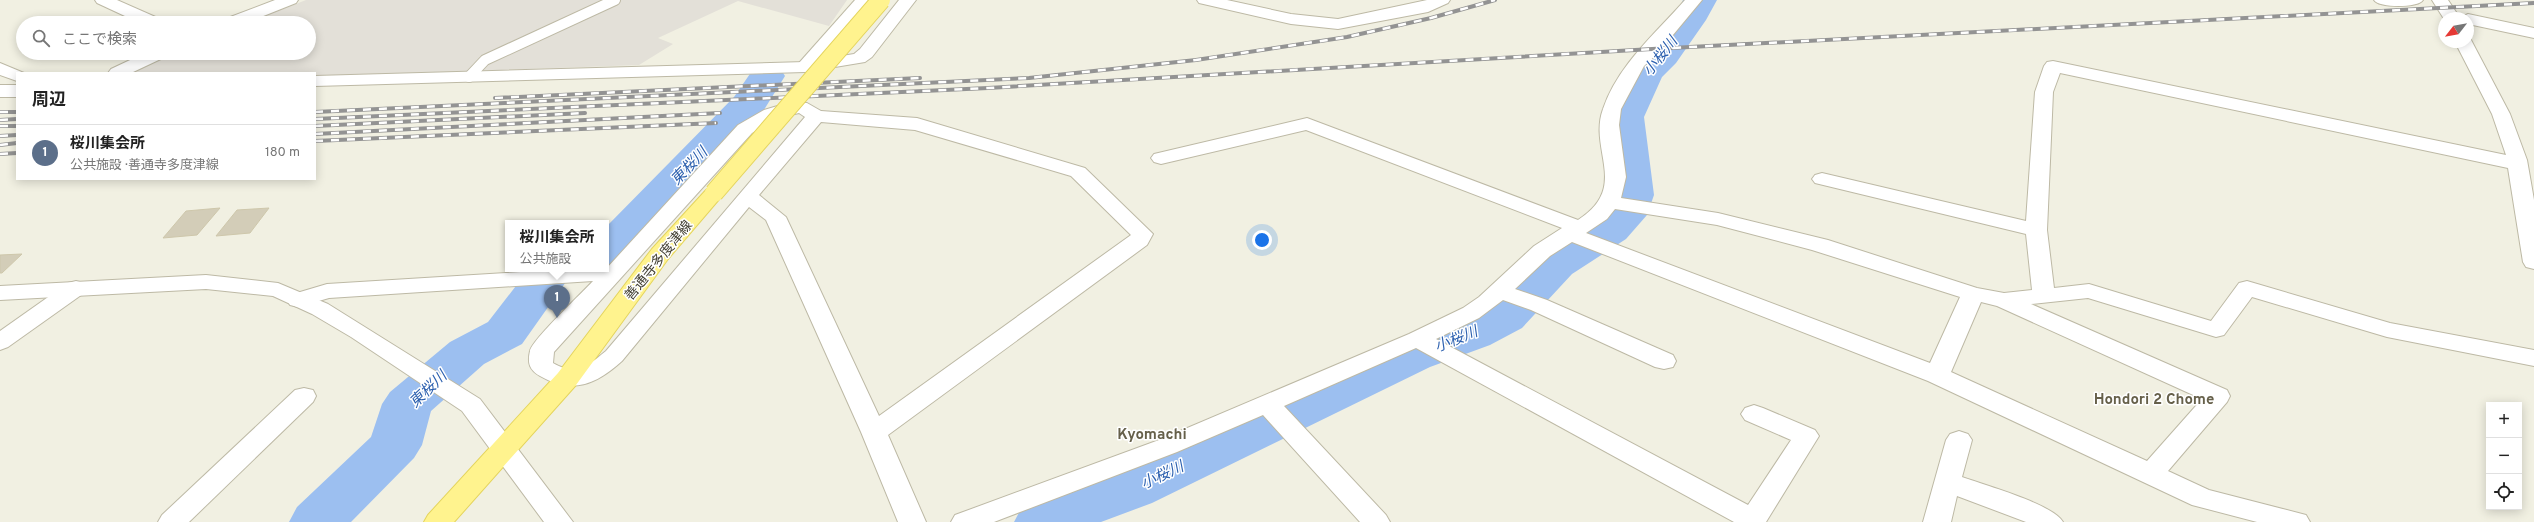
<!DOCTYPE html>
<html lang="ja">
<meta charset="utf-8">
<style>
:root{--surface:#fff;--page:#f2f2f2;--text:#222;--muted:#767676;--line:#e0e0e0;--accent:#7c3aed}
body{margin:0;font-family:Overpass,"Noto Sans JP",sans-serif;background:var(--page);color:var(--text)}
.controls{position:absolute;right:12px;bottom:12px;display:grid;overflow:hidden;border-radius:0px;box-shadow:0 2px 10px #0003}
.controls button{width:36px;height:36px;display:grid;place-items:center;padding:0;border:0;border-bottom:1px solid var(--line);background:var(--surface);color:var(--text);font:20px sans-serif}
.compass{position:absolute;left:2438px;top:12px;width:36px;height:36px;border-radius:50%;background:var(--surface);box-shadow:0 2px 10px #0003;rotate:239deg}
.you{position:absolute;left:1262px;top:240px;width:14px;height:14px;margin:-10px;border:3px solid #fff;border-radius:50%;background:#1a73e8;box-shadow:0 0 0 6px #1a73e833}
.badge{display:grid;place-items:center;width:26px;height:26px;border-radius:50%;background:var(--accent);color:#fff;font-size:13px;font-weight:700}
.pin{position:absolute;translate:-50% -33px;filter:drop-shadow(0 1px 2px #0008)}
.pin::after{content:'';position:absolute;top:21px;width:14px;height:12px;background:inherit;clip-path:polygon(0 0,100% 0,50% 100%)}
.popup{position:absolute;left:505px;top:220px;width:104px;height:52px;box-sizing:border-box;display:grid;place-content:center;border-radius:0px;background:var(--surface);filter:drop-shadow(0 1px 3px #0005);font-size:13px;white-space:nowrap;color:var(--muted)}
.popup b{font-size:15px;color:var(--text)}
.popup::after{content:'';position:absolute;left:50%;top:100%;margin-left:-8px;border:8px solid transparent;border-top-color:var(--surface)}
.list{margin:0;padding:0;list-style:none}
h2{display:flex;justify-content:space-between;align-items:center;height:52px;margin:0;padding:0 16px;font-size:17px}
h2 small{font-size:13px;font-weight:400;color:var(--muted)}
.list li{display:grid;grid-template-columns:26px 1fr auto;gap:12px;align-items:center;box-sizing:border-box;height:56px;padding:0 16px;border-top:1px solid var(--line)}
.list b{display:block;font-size:15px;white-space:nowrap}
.list p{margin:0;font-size:13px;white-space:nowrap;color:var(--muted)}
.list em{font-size:13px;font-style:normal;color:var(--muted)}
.icon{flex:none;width:22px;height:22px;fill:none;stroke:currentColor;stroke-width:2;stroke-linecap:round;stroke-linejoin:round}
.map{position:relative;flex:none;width:2534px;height:522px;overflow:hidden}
.search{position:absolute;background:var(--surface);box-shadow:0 2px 10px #0003;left:16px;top:16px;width:300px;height:44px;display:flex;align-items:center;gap:10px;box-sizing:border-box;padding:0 14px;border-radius:22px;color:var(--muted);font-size:15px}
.panel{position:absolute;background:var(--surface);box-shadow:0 2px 10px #0003;left:16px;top:72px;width:300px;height:108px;border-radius:0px}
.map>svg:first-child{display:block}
.industrial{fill:#e3e0d8}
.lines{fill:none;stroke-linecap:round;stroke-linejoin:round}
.river{fill:#9cbff0;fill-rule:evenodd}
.building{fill:#d3cdb8;stroke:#cec7ab}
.service-casing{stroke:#bdb9a5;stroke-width:12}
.minor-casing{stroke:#bdb9a5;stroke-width:2}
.tertiary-casing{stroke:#bdb9a5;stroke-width:2}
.primary-casing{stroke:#e4d45d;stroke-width:2}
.service{stroke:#fff;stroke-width:10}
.minor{fill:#fff;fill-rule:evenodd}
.tertiary{fill:#fff;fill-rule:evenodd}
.primary{fill:#fff38e;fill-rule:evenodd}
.rail-casing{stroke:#939393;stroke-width:4}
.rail{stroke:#fff;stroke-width:2.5;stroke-dasharray:8;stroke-linecap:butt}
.primary-bridge-casing{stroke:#e4d45d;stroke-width:20;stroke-linecap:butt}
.primary-bridge{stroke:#fff38e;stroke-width:18}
.labels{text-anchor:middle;stroke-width:3;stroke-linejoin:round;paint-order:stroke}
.street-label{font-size:14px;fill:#434033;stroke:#fff}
.water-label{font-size:15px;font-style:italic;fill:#2c60af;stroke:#fff}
.neighbourhood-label{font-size:15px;font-weight:bold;fill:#66604a;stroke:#fff}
</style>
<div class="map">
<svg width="2534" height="522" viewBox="0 0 2534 522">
<rect width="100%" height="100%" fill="#f1f0e2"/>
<!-- industrial -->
<path class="industrial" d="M306,0h541l-18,26 -91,-25 -80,37 15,6 -34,21 -324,12v-4h-187l42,-20h139v-30h-61z"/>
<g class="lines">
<!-- river -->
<g class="river">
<path d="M1683,0h34l-11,20 -30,43 -14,14 -18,40 10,78 -7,20 -21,24 -54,35 -50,54 -32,17 -60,22 -278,136 -51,19h-87l8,-15 92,-32 282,-130 60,-22 32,-15 52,-54 56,-33 10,-11 6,-15 -6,-78 21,-44 23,-26 28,-36z"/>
<path d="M767,65l13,3 5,8 -23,37 -140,148 -16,4v-38l128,-130 20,-29z"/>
<path d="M529,269h46l-53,75 -38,20 -53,47 -9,34 -8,13 -63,64h-62l8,-15 74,-70 11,-33 8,-12 60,-50 38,-20z"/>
</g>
</g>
<!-- building -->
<g class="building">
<path d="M220,208l-23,27 -34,3 23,-27z"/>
<path d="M269,208l-19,25 -34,3 21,-26z"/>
<path d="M22,254l-20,19h-2v-18z"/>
</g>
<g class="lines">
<!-- service casing -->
<g class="service-casing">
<path id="service" d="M469,77l16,-17 130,-60"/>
</g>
<!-- minor casing -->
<g class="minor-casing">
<g id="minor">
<path d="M95,0h22l43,19 2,4h-22l-43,-20z"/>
<path d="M275,0h23l-2,3 -50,20h-23l2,-4z"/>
<path d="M855,0h17l-61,71h-12l-3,-4 3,-4z"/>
<path d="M1197,0h30l64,14 47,5 89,-19h23l-2,3 -20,9 -90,17 -47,-5 -92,-21z"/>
<path d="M1685,0h17l-44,53 -14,13 -23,43 -2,16 7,52 -5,21 97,15 110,27 149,48 27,5 28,-3 -6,-56 -211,-51 -3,-4 3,-4 7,-2 204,48 9,-129 9,-26 3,-4 6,-1 453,94 -14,-41 -37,-72h13v-4h2l40,76 17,46 7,40v69l-8,-2 -3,-5 -15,-94 -448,-95 -7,19 -6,138 7,58 35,-4 122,37 28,-38 8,-2 143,42 144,27v16l-147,-29 -135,-40 -28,38 -8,2 -128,-39 -57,6 196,86 3,6 -3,6 -59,69 41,19 97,25 4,7h-53l-65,-17 -264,-124 -356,-139 -22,14 -35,33 32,11 126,55 3,6 -3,6 -9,2 -9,-2 -124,-57 -28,-10 -24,18 -43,21 312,166 43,-65 -46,-20 -4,-6 4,-6 9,-3 9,3 52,22 4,6 -53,86h-32l-318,-174 -132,58 102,109 4,7h-30l-97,-107 -86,37 -183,70h-43l4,-7 204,-75 250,-106 54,-26 16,-11 55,-51 28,-18 -256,-98 -145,34 -7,-2 -3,-4 3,-4 153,-36 271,102c52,-33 10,-70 25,-111 15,-44 52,-75 82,-109zM1615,209l102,16 95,25 148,47 -30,66 -344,-130 21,-14zM1981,302l16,4 205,93 -55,62 -196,-89z"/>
<path d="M2374,0h49c-5,8 -44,8 -49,0z"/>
<path d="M2432,0h16l12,18 8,-4 66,14v10l-66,-14v-6l-24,1z"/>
<path d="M145,53h23l-3,4 -34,16h-23l3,-4z"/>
<path d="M0,63l24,10h-7v8l-17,-6z"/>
<path d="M791,102l16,1 14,8 96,7 168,50 68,66 -6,11 -259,190 38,87h-28l-37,-90 -95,-212 -17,-13 -127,154c-25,23 -50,34 -82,15 -10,-6 -13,-12 -10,-25 2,-11 52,-58 63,-70l-264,17 -31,9 -8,-2 -3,-5 3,-5 37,-11 243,-15h36l132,-144 26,-15zM799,113l6,4 -199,234c-20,16 -28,26 -53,12l1,-11 198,-219 25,-15zM821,122l94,8 156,46 60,59 -252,181 -93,-199 -27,-22z"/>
<path d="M76,281l8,2 3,5 -3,5 -76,54 -8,3v-19l68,-48z"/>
<path d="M304,388l9,2 3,6 -3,6 -124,120h-31l4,-7 133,-125z"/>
<path d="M1959,431l9,3 4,6 -10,37c22,8 91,27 101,45h-37l-69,-26 -6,26h-28l23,-82 4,-6z"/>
</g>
</g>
<!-- tertiary casing -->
<g class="tertiary-casing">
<g id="tertiary">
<path d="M899,0h17l-44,57 -7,5 -60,10 -490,14v-10l490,-14 49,-8 6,-5z"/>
<rect x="0" y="85" width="17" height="12"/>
<path d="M206,275l72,8 50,21 152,95 93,123h-29l-82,-111 -111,-74 -39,-23 -39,-18 -67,-7 -206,11v-14z"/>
</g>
</g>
<!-- primary casing -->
<g class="primary-casing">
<path id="primary" d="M714,187l7,2 3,4 -3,4 -53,62 -92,126 -122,137h-30l4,-7 130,-142 94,-124 55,-60z"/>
</g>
<!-- service -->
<use href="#service" class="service"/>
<!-- minor -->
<use href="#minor" class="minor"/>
<!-- tertiary -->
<use href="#tertiary" class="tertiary"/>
<!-- primary -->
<use href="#primary" class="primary"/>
<!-- rail casing -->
<g class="rail-casing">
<g id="rail">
<path d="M495,98l425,-20"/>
<path d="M0,112h17"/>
<path d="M315,112l714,-34 167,-18 151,-23 84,-19 64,-18"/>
<path d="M315,119l673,-31 664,-39 882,-46"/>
<path d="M0,120l17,-1"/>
<path d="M0,126h17"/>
<path d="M315,126l270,-13"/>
<path d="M315,134l405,-21"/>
<path d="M0,136l17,-1"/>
<path d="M315,141l401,-18"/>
<path d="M0,145l17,-2"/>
<path d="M0,154l17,-1"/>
</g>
</g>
<!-- rail -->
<use href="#rail" class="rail"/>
<!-- primary-bridge casing -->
<g class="primary-bridge-casing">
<path id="primary-bridge" d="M714,193l167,-193"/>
</g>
<!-- primary-bridge -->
<use href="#primary-bridge" class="primary-bridge"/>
</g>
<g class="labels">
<!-- street labels -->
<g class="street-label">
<text transform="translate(658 260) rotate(-51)" y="5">善通寺多度津線</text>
</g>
<!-- water labels -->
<g class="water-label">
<text transform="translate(1660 56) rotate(-51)" y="5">小桜川</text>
<text transform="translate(689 166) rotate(-46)" y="5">東桜川</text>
<text transform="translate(1456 339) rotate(-22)" y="5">小桜川</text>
<text transform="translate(428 389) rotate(-44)" y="5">東桜川</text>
<text transform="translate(1162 475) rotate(-25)" y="5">小桜川</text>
</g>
<!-- neighbourhood labels -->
<g class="neighbourhood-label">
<text x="2154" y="404">Hondori 2 Chome</text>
<text x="1152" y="439">Kyomachi</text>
</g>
</g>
</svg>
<div class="controls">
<button>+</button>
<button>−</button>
<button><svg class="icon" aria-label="locate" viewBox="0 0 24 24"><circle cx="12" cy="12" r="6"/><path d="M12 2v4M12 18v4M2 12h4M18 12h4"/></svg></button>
</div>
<svg class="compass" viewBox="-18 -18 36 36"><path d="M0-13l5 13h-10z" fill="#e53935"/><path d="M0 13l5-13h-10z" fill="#767676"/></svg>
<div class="you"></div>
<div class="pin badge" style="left:557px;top:318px;background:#5c6f8a">1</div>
<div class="popup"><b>桜川集会所</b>公共施設</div>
<div class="search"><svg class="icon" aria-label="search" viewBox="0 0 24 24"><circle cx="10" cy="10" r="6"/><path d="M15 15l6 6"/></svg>ここで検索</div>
<section class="panel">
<h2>周辺<small></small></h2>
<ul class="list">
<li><span class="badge" style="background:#5c6f8a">1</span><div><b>桜川集会所</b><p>公共施設 · 善通寺多度津線</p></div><em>180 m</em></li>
</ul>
</section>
</div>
